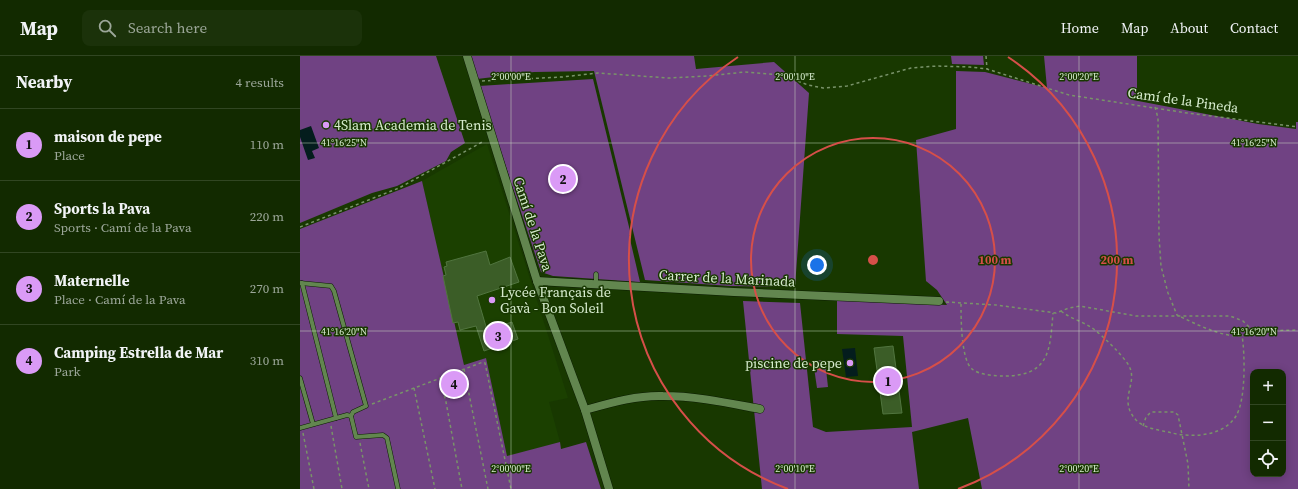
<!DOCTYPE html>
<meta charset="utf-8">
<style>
:root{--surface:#122a00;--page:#1b320a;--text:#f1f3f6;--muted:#9ca799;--line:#314622;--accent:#da9af6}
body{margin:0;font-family:"Source Serif 4",serif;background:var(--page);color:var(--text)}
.controls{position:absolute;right:12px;bottom:12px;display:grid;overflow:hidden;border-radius:8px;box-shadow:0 2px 10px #0003}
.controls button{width:36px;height:36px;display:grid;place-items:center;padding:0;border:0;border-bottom:1px solid var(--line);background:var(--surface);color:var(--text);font:20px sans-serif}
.you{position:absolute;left:517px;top:209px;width:14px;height:14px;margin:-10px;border:3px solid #fff;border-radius:50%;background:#1a73e8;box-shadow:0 0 0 6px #1a73e833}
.badge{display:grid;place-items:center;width:26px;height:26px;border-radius:50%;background:var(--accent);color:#111;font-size:13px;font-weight:700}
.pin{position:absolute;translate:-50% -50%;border:2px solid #fff;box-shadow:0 1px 4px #0006}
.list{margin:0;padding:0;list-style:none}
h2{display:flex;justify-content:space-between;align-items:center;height:52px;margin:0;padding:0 16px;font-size:17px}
h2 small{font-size:13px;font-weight:400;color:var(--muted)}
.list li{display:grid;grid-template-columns:26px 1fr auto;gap:12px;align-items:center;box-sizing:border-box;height:72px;padding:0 16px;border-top:1px solid var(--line)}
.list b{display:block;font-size:15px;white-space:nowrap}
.list p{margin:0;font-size:13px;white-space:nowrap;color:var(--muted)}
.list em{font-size:13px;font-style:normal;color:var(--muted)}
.icon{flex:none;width:22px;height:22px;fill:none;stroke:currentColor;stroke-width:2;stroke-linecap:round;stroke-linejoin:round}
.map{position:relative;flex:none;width:998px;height:433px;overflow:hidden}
header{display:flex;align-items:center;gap:24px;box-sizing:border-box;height:56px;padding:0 20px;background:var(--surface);border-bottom:1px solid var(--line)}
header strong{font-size:19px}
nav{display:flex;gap:22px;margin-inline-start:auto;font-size:14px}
.search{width:280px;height:36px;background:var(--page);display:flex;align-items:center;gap:10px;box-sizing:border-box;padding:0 14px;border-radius:8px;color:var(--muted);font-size:15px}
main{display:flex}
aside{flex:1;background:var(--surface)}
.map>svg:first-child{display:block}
.built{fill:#1b4000}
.green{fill:#704283;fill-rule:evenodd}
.water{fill:#041d1d}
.building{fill:#3b5d27;stroke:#51753f}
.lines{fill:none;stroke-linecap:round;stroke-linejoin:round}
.service-casing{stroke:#0b1c02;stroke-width:5}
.minor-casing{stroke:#0b1c02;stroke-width:9}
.path{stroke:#799369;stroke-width:1.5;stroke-dasharray:3 3;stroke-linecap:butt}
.service{stroke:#62864f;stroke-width:4}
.minor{stroke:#62864f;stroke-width:8}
.ticks{fill:none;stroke:#d6ebcd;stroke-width:1;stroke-opacity:0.45}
.ring{fill:none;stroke:#d64f49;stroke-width:2}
.poi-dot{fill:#da9af6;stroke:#183800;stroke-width:1.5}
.labels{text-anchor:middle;stroke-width:3;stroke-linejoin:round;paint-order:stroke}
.street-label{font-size:14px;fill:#d6ebcd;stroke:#183800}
.poi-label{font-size:14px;fill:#d6ebcd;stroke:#183800;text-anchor:start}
.ticks-label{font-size:10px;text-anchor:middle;fill:#d6ebcd;stroke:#183800;stroke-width:3;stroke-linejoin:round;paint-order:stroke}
.centre{fill:#d64f49;stroke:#183800;stroke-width:2}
.ring-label{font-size:12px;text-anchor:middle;font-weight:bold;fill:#d64f49;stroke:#183800;stroke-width:3;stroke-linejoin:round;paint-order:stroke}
</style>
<header>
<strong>Map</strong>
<div class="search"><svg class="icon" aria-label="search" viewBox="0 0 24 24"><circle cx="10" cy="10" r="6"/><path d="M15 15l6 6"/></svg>Search here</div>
<nav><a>Home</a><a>Map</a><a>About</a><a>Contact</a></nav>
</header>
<main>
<aside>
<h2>Nearby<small>4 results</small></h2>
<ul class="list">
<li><span class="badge">1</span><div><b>maison de pepe</b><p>Place</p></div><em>110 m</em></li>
<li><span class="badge">2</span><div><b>Sports la Pava</b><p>Sports · Camí de la Pava</p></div><em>220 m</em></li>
<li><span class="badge">3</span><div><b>Maternelle</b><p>Place · Camí de la Pava</p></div><em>270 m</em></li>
<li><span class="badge">4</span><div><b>Camping Estrella de Mar</b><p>Park</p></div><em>310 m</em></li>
</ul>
</aside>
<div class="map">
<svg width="998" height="433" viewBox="0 0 998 433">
<rect width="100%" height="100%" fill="#183800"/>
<!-- built -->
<path class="built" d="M187,88l81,254 -19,4 11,40 -53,15 -21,-99 -22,7 -11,-42 -31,-142z"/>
<!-- green -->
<g class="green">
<path d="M0,0h136l29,87 -14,9 -5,9 -49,25 -25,7 -72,30z"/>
<path d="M170,0h224l2,13 78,-7 35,31 -14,194 -65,-1 -85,-6 -51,-209 -60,1 -57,7z"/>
<path d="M651,0h32l1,9 -32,-1z"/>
<path d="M744,0h93v41l-4,3 125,24 38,5v-7h2v367h-316l-14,-71 -56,14 7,57h-157l-19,-188 57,2 13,124 13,5 86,-5 -9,-91 -66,-2v-34l110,5 -10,-15 -11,-9 -10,-141 40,-11v-58l29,1 62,16zM953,316h30v102h-30z"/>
<path d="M293,23l38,156h-2l11,47 -87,-6 -12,-4 -62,-186z"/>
<path d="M122,125l42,184 22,-7 21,98 53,-14 1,7 25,-7 15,47h-301v-260z"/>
<path d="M525,304l3,27 -11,1 -4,-27z"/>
</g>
<!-- water -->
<g class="water">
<path d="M11,70l8,22 -7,3 3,7 -7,2 -8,-23v-7z"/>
<path d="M555,292l3,28 -12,1 -4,-28z"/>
</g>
<!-- building -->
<g class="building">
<path d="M186,195l4,14 20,-8 9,25 -42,14 10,34 25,-8 6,17 -34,12 -8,-25 -16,4 -2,-8 -5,1 -10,-47 3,-1 -2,-8 3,-1 -1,-4z"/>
<path d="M593,290l9,67 -19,1 -9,-66z"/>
</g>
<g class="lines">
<!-- service casing -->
<g class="service-casing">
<g id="service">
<path d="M296,218v10"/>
<path d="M0,227l31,3 3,5 32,115 -13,6 -2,4"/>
<path d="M2,227l34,135"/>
<path d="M0,322l13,46"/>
<path d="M0,372l47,-13 4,1 5,21 27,-2 4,3 11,51"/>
</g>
</g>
<!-- minor casing -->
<g class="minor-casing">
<g id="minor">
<path d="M167,0l70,225 48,129 24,79"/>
<path d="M237,225l197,11 205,9"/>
<path d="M285,354c25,-7 52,-15 78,-14 33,0 65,7 97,13"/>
</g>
</g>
<!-- path -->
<g class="path">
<path d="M686,0l1,13"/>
<path d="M182,25l80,-4 36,-4 71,5 38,-2 38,-4 37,3 26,10 15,3 24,-2 64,-18 26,-2 33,1 17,2 82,26 118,18 111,14"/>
<path d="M855,51l3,11 1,118 2,30 7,27 9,22c17,8 60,31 76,16"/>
<path d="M0,171l99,-39 85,-47"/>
<path d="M646,246l50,3 60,8 13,-5 11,-2 56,10h94l13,5 10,10 45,-1"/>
<path d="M661,248c0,14 0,56 11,65 7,6 23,7 32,7 46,0 46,-26 49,-63"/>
<path d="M761,255c10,8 21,10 31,17 8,5 35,31 38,40 7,17 -12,32 6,52 9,9 24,10 36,13 21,5 52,3 64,-17 10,-16 9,-62 6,-81"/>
<path d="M164,313l24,120"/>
<path d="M140,322l6,24 16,87"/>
<path d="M114,332l21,101"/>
<path d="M72,348l111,-42 2,1 26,126"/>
<path d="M31,370l11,63"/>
<path d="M843,370l3,-9 5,-5h23l4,3 10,49 1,25"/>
<path d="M3,377l11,56"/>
<path d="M60,387l9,46"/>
</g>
<!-- service -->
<use href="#service" class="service"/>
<!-- minor -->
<use href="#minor" class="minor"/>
</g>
<!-- ticks -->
<path class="ticks" d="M211,0v433M495,0v433M779,0v433M0,87h998M0,275h998"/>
<!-- distance rings -->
<g class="ring">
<circle cx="573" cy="204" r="122"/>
<path d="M488 433A244 244 0 0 1 438 1M708 1A244 244 0 0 1 658 433"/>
</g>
<!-- markers -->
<g class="poi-dot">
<circle cx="26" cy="69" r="4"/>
<circle cx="192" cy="244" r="4"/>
<circle cx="550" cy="307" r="4"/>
</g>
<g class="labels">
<!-- street labels -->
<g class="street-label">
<text transform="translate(883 44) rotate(8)" y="5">Camí de la Pineda</text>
<text transform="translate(233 168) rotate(72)" y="5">Camí de la Pava</text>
<text transform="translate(427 222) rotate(3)" y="5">Carrer de la Marinada</text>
</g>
<!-- poi labels -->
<g class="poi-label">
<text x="34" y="74">4Slam Academia de Tenis</text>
<text x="200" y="241">Lycée Français de<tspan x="200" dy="16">Gavà - Bon Soleil</tspan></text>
<text x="542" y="312" text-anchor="end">piscine de pepe</text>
</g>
</g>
<g class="ticks-label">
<text x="211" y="24">2°00'00"E</text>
<text x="495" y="24">2°00'10"E</text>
<text x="779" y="24">2°00'20"E</text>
<text x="44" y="90">41°16'25"N</text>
<text x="954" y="90">41°16'25"N</text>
<text x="44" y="279">41°16'20"N</text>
<text x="954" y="279">41°16'20"N</text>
<text x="211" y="416">2°00'00"E</text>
<text x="495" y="416">2°00'10"E</text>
<text x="779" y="416">2°00'20"E</text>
</g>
<circle cx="573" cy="204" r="6" class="centre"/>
<g class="ring-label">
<text x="695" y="208">100 m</text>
<text x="817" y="208">200 m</text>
</g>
</svg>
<div class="controls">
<button>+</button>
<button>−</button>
<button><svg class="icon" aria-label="locate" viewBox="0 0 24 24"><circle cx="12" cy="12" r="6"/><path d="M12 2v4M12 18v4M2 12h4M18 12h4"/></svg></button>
</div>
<div class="you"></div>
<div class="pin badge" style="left:588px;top:325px">1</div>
<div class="pin badge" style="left:263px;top:123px">2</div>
<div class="pin badge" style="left:198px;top:280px">3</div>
<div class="pin badge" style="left:154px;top:328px">4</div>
</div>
</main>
